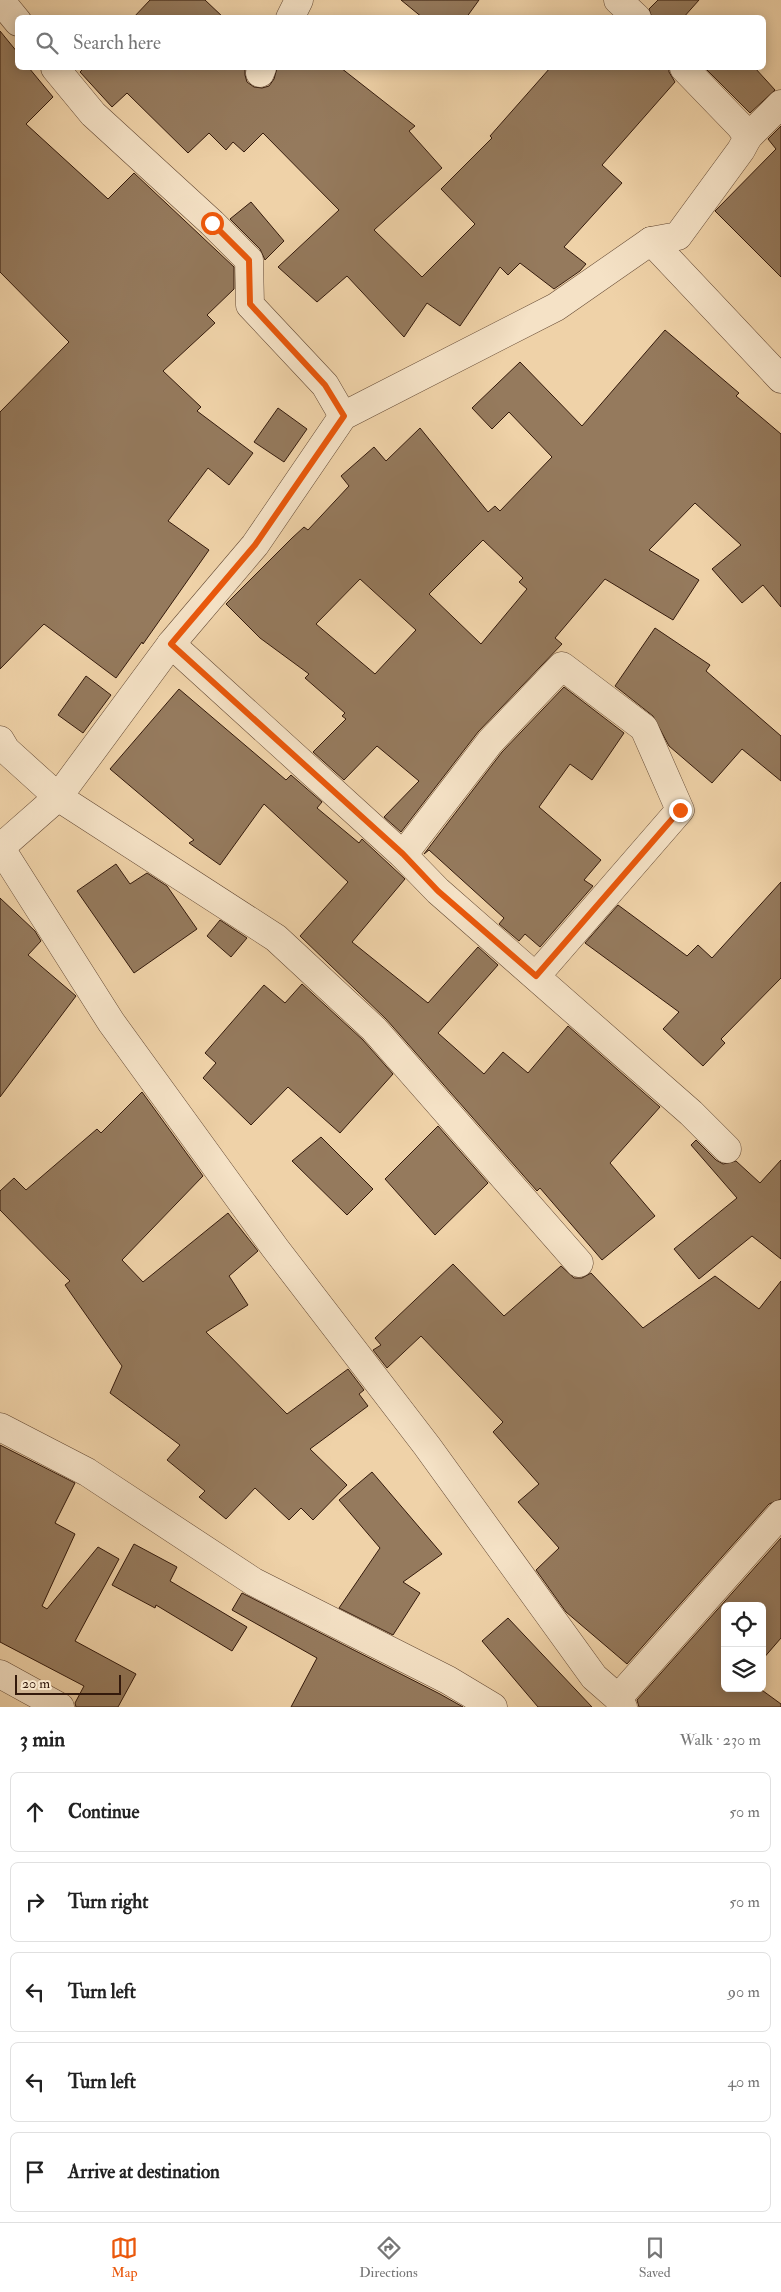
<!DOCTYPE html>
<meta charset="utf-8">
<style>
:root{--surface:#fff;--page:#f6f6f6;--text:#222;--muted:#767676;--line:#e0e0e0;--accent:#ea580c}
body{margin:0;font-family:"IM FELL Double Pica",serif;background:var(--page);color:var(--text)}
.controls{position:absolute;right:15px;bottom:15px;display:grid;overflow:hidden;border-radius:8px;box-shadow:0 2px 12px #0003}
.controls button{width:45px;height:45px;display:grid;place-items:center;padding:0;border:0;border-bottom:1px solid var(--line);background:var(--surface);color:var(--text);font:25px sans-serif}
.scale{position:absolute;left:15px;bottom:12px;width:106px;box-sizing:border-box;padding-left:5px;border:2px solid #341a0c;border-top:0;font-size:14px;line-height:18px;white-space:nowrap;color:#341a0c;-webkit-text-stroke:4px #f5e2c6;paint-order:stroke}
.stop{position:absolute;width:15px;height:15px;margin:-11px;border:4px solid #ea580c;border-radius:50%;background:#fff}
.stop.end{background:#ea580c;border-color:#fff;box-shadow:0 1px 5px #0008}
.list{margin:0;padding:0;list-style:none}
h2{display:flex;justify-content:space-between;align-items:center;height:65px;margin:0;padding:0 20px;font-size:21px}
h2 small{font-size:16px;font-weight:400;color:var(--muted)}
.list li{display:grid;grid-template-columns:32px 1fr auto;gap:15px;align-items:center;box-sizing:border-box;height:80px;margin:0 10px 10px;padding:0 10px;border:1px solid var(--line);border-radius:8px}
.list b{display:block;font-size:19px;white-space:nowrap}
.list em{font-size:16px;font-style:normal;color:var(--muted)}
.icon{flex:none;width:28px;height:28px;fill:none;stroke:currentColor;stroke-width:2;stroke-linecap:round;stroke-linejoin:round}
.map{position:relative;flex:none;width:781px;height:1707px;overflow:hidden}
.search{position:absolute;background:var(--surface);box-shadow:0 2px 12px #0003;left:15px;right:15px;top:15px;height:55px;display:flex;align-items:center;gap:12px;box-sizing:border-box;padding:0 18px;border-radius:8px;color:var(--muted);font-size:19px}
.sheet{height:515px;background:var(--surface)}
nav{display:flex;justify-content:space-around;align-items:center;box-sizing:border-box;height:70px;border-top:1px solid var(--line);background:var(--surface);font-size:14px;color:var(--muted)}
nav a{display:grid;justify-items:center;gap:2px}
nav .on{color:var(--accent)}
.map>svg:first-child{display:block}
.building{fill:#957a5d;stroke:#341a0c;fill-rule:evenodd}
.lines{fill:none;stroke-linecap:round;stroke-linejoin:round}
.minor-casing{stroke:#634833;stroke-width:29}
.minor{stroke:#f5e2c6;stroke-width:28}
.route{stroke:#ea580c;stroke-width:6}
</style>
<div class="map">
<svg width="781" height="1707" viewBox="0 0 781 1707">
<rect width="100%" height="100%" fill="#efd2a8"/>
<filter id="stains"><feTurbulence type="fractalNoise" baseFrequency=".004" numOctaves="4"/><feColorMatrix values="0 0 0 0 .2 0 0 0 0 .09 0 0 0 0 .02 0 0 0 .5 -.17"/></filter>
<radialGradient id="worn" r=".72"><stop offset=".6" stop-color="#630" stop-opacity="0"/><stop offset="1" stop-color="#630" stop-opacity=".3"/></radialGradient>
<!-- building -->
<g class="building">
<path d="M150,0h55l19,18h-91z"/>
<path d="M401,0h78l-13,18h-43z"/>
<path d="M658,0h41l-16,18h-31l-3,-9z"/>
<path d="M0,31l18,22v15h11l24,29 -27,27 82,75 26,-26 100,94v22l-27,26 8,8 -52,48 38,36 -4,4 56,42 -24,32 -21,-17 -40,53 41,29 -66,94 -1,-2 -26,36 -72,-54 -44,45v-257l69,-70 -69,-70z"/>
<path d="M84,68h161v7l2,7 7,5 8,1 7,-2 5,-7 3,-11h64l74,58 -6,5 33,37 -68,62 48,47 53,-53 -34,-35 51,-51 -2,-2 60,-68h119v4l6,10 -73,83 20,18 -58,64 22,17 -6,7 -26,18 -34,-26 -12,12 -8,-8 -40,59 -33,-23 -23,34 -57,-61 -30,26 -39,-35 61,-57 -76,-77 -19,19 -11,-10 -7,8 -17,-17 -21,20 -61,-60 -15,14 -32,-35z"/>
<path d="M705,68h50l20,22 -25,23z"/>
<path d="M781,126v151l-66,-66 61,-62 -8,-10z"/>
<path d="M251,202l33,39 -19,19 -5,-11 -30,-30z"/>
<path d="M665,330l74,63 -3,3 45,38v173l-18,-22 -21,18 -30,-34 29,-24 -46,-42 -46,47 50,30 -26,40 -68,-41 -50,59 7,6 -84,88 -77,100 -17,-15 35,-36 -42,-35 -33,34 -31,-28 33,-33 -4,-3 3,-3 -40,-35 4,-4 -49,-36 -34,-34 66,-66 12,-11 4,3 41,-44 -8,-10 33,-29 12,14 34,-33 68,84 7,-6 5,5 52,-54 -43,-45 -17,17 -20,-21 48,-46 62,64zM483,540l40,38 -4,4 8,7 -46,55 -52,-50zM360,579l56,51 -41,44 -59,-50z"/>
<path d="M278,408l29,21 -23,33 -30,-20z"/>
<path d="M655,628l55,37 -4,6 75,65v45l-39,-32 -30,34 -43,-37 -16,-30 -38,-30z"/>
<path d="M86,676l25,19 -28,38 -25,-18z"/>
<path d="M564,687l60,46 -32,47 -22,-16 -31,43 62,53 -17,20 9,6 -53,61 -15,-13 -6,7 -20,-17 5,-6 -75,-68 -5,4 78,-102z"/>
<path d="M179,689l107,91 5,-5 31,27 -5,6 42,35 3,-4 43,40 -53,63 76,61 50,-56 20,18 -60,68 46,41 19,-22 25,21 40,-47 92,81 -50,56 45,53 -53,44 -62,-72 -3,3 -151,-172 -86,-83 48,-54 -84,-78 -44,61 -31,-22 5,-3 -84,-71z"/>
<path d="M116,864l14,20 17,-11 20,13 30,43 -63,44 -57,-82z"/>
<path d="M781,882v96l-60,61 4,4 -22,23 -40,-37 16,-17 -94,-69 33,-38 69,51 11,-11 14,13z"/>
<path d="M0,898l35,33 6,10 -13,14 48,41 -76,101z"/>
<path d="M220,920l27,18 -16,19 -24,-21z"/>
<path d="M302,984l61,56 30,34 -53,59 -52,-46 -37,38 -48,-47 13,-15 -11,-10 59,-68 21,18z"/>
<path d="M142,1092l61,84 -81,84 21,22 85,-69 30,38 -29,25 19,29 -42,27 81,82 61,-45 16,21 -5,4 9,12 -58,43 37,36 -34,35 -12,-12 -12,12 -34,-32 -29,31 -27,-22 6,-6 -38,-31 13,-15 -70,-52 12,-27 -57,-81 5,-4 -70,-71v-19l14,-13 12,12 71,-61 4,4z"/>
<path d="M438,1126l50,57 -53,52 -50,-56z"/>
<path d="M321,1137l52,52 -26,26 -55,-54z"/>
<path d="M696,1140l20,20 7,4 13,-3 24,22 21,-23v99l-29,-23 -53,43 -25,-30 63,-51 -46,-53z"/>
<path d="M453,1264l51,52 57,-50 13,12h8l9,-5 52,55 72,-52 44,33 22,-28v218l-12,5 -142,160 -61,-52 -30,-42 23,-22 -41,-46 21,-18 -46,-52 10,-10 -82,-86 -34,32 -14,-18 8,-5 -6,-7z"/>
<path d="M0,1445l75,38 -20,40 20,11 -33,72 5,3 51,-62 21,12 -44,82 61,33 -18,33h-42l-1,-4 9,-17 -84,-44z"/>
<path d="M372,1472l70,82 -39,28 17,11 -27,42 -54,-27 41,-60 -41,-48z"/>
<path d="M781,1538v100l-19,22v-54h-37v82h34l22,16v3h-142l-2,-7z"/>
<path d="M134,1544l43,23 -7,14 77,46 -15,24 -76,-46 -1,3 -43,-23z"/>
<path d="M242,1593l198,101 23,13h-172l26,-49 -85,-48z"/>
<path d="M508,1618l84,89h-54l-56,-66z"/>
</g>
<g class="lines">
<!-- minor casing -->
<g class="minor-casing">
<g id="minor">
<path d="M0,0l18,22"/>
<path d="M618,0l19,18"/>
<path d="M290,18l9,-18"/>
<path d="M55,68l38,46 119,109 37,37 1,45 75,80 18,31"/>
<path d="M260,73l2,-5"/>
<path d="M748,137l33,-33"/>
<path d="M651,241l130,138"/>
<path d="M171,644l232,211 35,36 253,222 36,36"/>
<path d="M0,740l6,10 52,47 218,141 98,91 205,234"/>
<path d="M0,847l111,175 164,226 152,198 167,231 24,21"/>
<path d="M0,848l58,-51 113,-153 84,-99 88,-129 213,-109 95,-66 27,-5 63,-86 7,-13 -8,-11 -56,-58"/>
<path d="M403,855l87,-113 72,-76 82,62 36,82 -144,166"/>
<path d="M0,1427l87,45 167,110 194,98 45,27"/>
<path d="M0,1674l60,33"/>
<path d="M623,1707l-5,-9 163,-184"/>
</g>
</g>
<!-- minor -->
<use href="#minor" class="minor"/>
</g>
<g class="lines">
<!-- route -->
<path class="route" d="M212,223l37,37 1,44 75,81 19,31 -89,129 -84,99 232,210 35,37 98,85 144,-166"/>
</g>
<rect width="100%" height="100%" filter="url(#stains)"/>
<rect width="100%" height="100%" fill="url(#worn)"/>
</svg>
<div class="controls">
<button><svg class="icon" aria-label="locate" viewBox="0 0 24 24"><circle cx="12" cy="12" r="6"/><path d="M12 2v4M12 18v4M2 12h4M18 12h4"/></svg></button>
<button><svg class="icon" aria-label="layers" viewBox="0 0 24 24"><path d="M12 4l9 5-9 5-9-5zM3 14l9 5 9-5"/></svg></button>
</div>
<div class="scale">20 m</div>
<div class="stop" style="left:212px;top:223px"></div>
<div class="stop end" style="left:680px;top:810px"></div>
<div class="search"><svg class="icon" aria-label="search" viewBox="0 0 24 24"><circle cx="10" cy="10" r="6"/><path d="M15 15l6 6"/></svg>Search here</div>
</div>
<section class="sheet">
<h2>3 min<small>Walk · 230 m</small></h2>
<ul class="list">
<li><svg class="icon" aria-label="ahead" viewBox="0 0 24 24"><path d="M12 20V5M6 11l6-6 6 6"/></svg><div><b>Continue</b></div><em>50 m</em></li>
<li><svg class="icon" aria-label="right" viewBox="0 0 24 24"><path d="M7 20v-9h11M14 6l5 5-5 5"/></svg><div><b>Turn right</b></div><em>50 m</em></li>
<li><svg class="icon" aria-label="left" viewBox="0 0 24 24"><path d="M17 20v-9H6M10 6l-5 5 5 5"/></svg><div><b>Turn left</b></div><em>90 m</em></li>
<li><svg class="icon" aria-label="left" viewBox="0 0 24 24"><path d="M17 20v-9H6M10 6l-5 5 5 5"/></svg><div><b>Turn left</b></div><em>40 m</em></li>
<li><svg class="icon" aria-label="arrive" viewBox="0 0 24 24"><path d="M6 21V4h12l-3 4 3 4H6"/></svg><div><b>Arrive at destination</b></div></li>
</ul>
</section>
<nav>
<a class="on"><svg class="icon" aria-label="map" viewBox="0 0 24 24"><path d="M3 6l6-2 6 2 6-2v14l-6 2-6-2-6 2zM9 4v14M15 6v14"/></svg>Map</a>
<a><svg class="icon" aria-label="directions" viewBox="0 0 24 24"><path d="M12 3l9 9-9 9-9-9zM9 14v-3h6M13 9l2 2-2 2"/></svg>Directions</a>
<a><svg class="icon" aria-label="saved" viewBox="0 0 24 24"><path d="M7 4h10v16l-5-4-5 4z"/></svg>Saved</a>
</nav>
